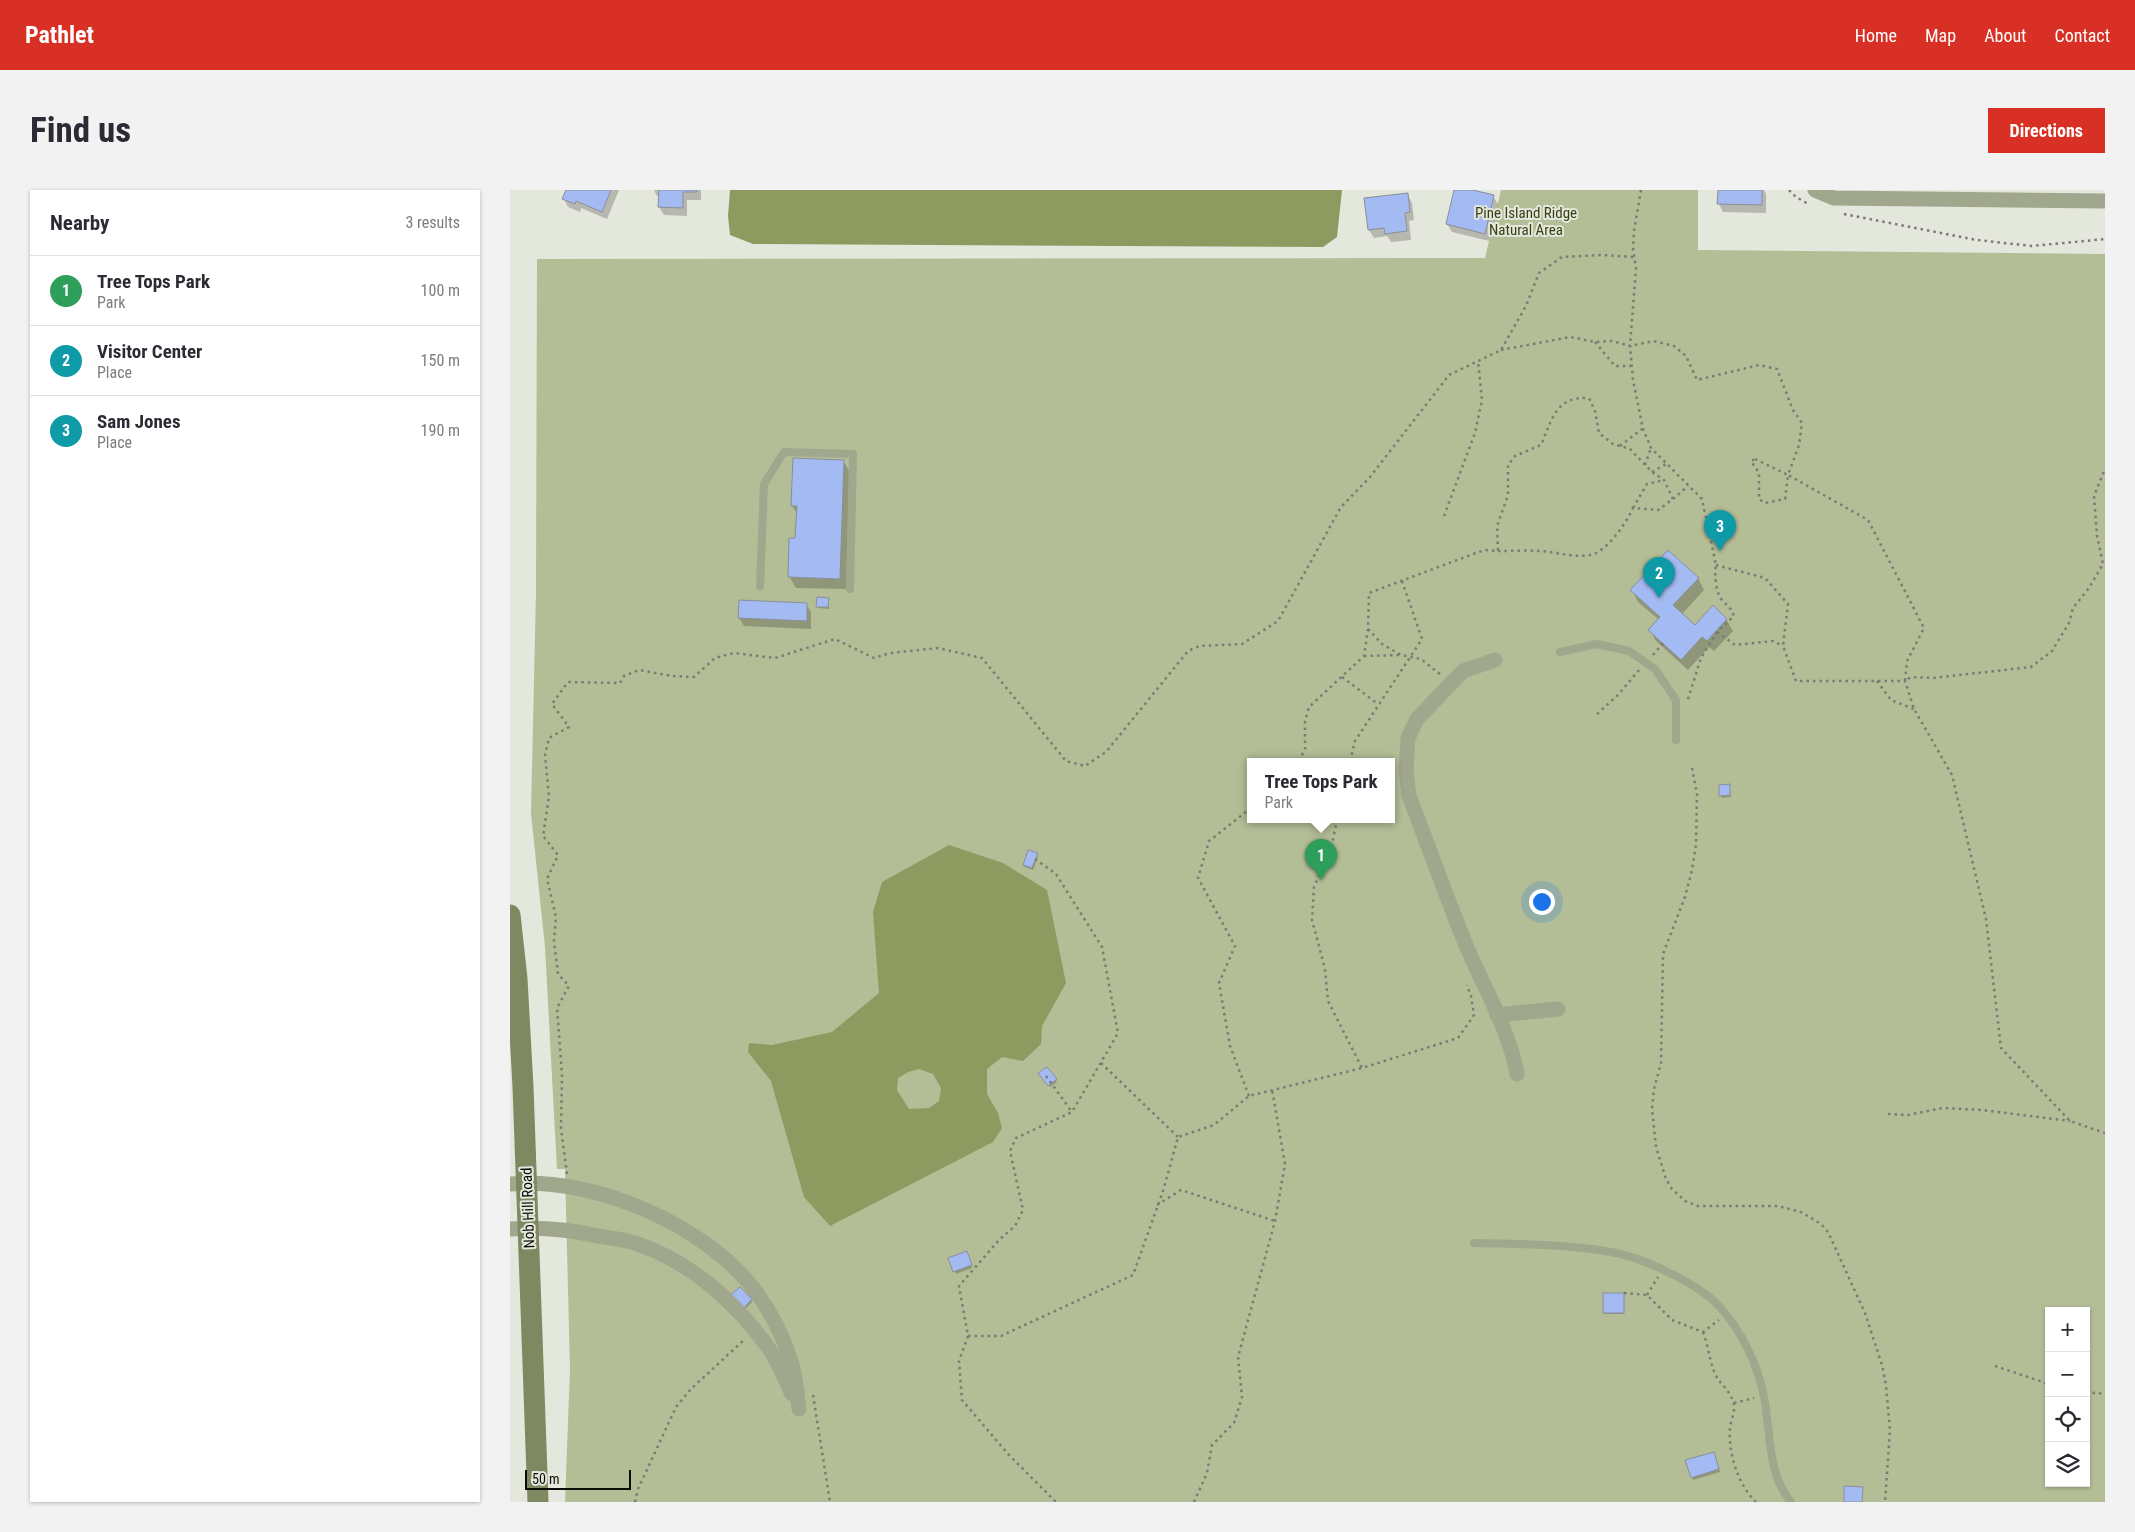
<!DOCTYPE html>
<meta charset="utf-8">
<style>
:root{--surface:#fff;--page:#f2f2f3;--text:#2b2b33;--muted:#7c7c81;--line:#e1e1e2;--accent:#d93025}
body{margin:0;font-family:"Roboto Condensed",sans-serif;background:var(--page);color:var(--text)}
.controls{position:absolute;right:15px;bottom:15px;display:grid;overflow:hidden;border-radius:0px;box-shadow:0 1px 4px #0004}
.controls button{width:45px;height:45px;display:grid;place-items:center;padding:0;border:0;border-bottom:1px solid var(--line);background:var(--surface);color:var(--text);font:25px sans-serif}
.scale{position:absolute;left:15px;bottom:12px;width:106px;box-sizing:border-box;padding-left:5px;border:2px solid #0b0c08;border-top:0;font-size:14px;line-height:18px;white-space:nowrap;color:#0b0c08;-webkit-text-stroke:4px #e4e7db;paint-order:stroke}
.you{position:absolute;left:1031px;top:711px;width:18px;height:18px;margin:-12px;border:4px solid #fff;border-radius:50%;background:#1a73e8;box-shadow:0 0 0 8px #1a73e833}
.badge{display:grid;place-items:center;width:32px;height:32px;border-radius:50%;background:var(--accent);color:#fff;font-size:16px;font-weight:700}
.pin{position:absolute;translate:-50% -41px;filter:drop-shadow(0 1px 2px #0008)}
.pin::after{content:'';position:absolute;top:26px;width:18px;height:15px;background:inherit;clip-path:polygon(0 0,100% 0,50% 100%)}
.popup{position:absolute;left:737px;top:568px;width:148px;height:65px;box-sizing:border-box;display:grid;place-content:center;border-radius:0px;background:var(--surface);filter:drop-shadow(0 1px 4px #0005);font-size:16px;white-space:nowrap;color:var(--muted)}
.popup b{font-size:19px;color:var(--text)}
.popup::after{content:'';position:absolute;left:50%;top:100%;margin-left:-10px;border:10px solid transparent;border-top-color:var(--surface)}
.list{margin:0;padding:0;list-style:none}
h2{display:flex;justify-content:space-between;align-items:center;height:65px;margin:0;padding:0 20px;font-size:21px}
h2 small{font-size:16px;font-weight:400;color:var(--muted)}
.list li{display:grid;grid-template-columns:32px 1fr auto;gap:15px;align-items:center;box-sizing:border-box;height:70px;padding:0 20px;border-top:1px solid var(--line)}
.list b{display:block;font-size:19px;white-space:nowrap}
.list p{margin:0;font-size:16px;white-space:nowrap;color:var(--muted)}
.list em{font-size:16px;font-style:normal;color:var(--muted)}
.icon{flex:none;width:28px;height:28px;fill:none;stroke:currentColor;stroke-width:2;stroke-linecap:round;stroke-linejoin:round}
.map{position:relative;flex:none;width:1595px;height:1312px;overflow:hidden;border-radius:0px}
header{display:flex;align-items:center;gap:30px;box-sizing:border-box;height:70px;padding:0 25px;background:var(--accent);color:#fff}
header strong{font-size:24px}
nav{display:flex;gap:28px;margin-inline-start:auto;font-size:18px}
.intro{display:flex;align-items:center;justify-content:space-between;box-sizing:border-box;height:120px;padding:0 30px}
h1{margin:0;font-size:35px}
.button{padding:12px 22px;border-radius:0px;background:var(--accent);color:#fff;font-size:18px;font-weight:700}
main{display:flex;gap:30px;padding:0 30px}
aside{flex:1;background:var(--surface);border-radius:0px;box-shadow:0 1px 4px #0004}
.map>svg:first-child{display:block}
.green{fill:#b3bd96;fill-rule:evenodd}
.water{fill:#8d9b60;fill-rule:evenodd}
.shadow{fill:#0003}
.building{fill:#a4baf2;stroke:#898e98}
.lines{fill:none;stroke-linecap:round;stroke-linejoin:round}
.path{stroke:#7a7c74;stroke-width:2.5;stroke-dasharray:2.5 4;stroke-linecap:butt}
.service{stroke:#a0a78d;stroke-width:8}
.minor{stroke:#a0a78d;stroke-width:15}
.secondary{stroke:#7e8861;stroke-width:21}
.labels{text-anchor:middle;stroke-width:4;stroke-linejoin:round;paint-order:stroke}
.park-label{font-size:15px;fill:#374012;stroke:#e4e7db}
.street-label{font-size:15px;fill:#0b0c08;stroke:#e4e7db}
</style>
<header>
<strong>Pathlet</strong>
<nav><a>Home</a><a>Map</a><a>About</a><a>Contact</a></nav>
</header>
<div class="intro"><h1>Find us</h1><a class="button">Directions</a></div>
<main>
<aside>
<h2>Nearby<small>3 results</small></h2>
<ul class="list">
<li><span class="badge" style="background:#2e9e5b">1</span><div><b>Tree Tops Park</b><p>Park</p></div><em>100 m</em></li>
<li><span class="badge" style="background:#0f9aa8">2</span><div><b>Visitor Center</b><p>Place</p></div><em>150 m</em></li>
<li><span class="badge" style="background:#0f9aa8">3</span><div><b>Sam Jones</b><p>Place</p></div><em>190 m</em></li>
</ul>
</aside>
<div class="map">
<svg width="1595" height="1312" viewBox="0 0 1595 1312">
<rect width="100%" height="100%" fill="#e4e7db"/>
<!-- green -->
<path class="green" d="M991,0h197v60l407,4v1248h-1540l5,-133 -5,-200h-8l-12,-222 -14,-134 5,-220 1,-334 948,-1zM741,571h140v58h-140zM1539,1121h37v172h-37z"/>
<!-- water -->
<g class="water">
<path d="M220,0h612l-5,47 -14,10 -570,-3 -23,-9 -2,-19z"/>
<path d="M439,655l54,18 44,27 19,93 -24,43 -1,18 -18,17 -21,-4 -15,12v25l11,19 4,15 -9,14 -163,84 -26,-29 -33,-116 -23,-29 1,-9 23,2 60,-13 47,-39 -6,-81 9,-30zM409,879l14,5 8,14 -2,13 -10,7 -20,1 -12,-19 1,-12 10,-6z"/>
</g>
<!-- shadow -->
<g class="shadow">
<path d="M57,0h52l-12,29 -26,-11 -1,4 -12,-5 -4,-8z"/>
<path d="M144,0h47v10h-14v16l-23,-1 -5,-8 1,-11h-3z"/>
<path d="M946,0h16l21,6 5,8 -9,37 -37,-9 -5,-8z"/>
<path d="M1209,0h45l2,4v19l-43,-1 -4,-8z"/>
<path d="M897,4l5,9 2,17 -5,1 2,19 -20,2 -4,-6 -13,2 -5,-8z"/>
<path d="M334,272l6,11 -4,116 -50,-1 -7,-12 8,-36 1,-25 -6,-9z"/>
<path d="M1188,388l6,12 -22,24 13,12 31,-7 7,12 -19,20 -5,-4 -21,23 -32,-29 -6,-11 9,-10 -21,-18 -6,-12z"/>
<path d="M318,409l1,10 -10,-1 -1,-2z"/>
<path d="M296,414l5,8v17l-67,-3 -5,-8z"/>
<path d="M1219,595l2,12 -9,1 -1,-3z"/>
<path d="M527,664l1,2 -5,14 -8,-3 -1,-2z"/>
<path d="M537,878l10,14 -7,5 -9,-12z"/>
<path d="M457,1065l5,13 -16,6 -6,-15z"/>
<path d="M1113,1104l1,20h-19l-1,-2z"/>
<path d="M223,1107l18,3 1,2 -7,7z"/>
<path d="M1205,1265l5,17 -27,8 -1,-2z"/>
</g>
<!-- building -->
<g class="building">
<path d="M56,0h45l-9,22 -26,-11 -1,3 -13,-5z"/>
<path d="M149,0h38v2h-14v16l-25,-1z"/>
<path d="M944,0h19l21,5 -9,39 -39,-10z"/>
<path d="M1208,0h44v15l-45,-1z"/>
<path d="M898,3l2,19 -5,1 2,18 -22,3 -1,-6 -16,2 -4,-32z"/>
<path d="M283,268l51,2 -4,119 -52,-2 1,-39h6l2,-32h-6z"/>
<path d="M1158,360l31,28 -26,27 22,20 18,-20 14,14 -20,22 -5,-4 -21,23 -33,-30 12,-13 -30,-27z"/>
<path d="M307,407l12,1 -1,9h-12z"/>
<path d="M229,410l68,3v18l-69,-3z"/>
<path d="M1220,594v11l-11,1v-11z"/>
<path d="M518,660l10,3 -6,15 -9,-3z"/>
<path d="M537,877l10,12 -9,7 -10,-13z"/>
<path d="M457,1061l5,14 -19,7 -5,-14z"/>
<path d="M230,1097l12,12 -8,9 -14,-13z"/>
<rect x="1093" y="1103" width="21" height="20"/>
<path d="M1204,1262l5,17 -28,9 -6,-18z"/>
<path d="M1334,1296l19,1 -1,15h-18z"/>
</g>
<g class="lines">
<!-- path -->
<g class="path">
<path d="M1131,0l-7,41 -1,17 3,21 -6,77 3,34 10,49 8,19 51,51 14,66c-2,9 0,29 6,35 6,6 9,8 12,16l-17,16 -16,26 -14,44"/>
<path d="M1279,0l7,7 14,8"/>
<path d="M1334,24l133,26 55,6 73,-7"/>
<path d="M1085,152l20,24h16"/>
<path d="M991,160l69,-13 25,5 17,-1 18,5 23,-5 21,5 12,10 11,24 62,-15 18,4 16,41 9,13 -3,22 -11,30 80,45 56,108 -17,33 -2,20 6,-4 22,1 98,-11 21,-16 17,-28 4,-15 16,-20 14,-24 -6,-28 -3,-40 11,-27"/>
<path d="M1110,256l22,-17"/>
<path d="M1245,269l33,16 -3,24 -20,4 -6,-4v-26l-8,-12z"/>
<path d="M1135,275l6,-17"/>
<path d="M1142,282l14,-8"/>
<path d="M1163,309l15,-13"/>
<path d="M1123,318l14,-24 17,-4"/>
<path d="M934,326l31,-83 7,-33 -4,-39"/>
<path d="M1206,375l49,13 23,26 -5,42 13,35h109l9,28 38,66 34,144 15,129 69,73 35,12"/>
<path d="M858,439l14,15 19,11 20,4 20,16"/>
<path d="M1207,442l18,13 38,-4 10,5"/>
<path d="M1143,465l10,-12"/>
<path d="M854,466l36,-1"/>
<path d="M832,487l36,27"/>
<path d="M1367,491l14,19 23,9"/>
<path d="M1087,524l21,-19 21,-25"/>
<path d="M789,571l6,-12v-28l4,-14 55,-51 4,-27 1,-36 104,-39 12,-4 13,1 -1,-25 11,-31v-30l7,-9 26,-11c11,-25 14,-49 48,-47l6,13 4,22 14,11 17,5 22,23 12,8 9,19 -15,11 -25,-2c-6,14 -27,45 -43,47 -17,3 -33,-3 -49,-4 -14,-1 -29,0 -43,0"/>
<path d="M840,571l5,-20 67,-102 -20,-58"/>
<path d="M1182,578l5,26 -1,51 -4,25 -7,27 -22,57 -2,109 -7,26 -2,20 4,38 10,32 6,10 13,12 13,5h80l23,6 20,12 7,8 37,81 17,52 4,20 4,46 -5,71"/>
<path d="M827,629l-5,26 -18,42 -2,33 13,49 3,32 34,67"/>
<path d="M525,669l21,15 46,73 16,86 -46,79 -56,26 -6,13 13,59 -8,16 -16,14 -40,46 9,50h33l132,-61 30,-84 15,-54 36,-12 35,-29 113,-28 96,-30 16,-23 -3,-19 -4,-11"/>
<path d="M591,873l77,74"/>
<path d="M536,886l26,36"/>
<path d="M739,906l-19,-50 -11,-63 16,-37 -37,-68 11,-37 42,-33"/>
<path d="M1378,924l20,1 35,-7 39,2 88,11"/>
<path d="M57,984l-6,-46 1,-54 -5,-66 12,-22 -11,-12 -4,-33 2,-24 -9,-38 11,-24 -15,-19 6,-40 -4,-41 4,-17 20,-11 -17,-23 16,-22 52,1 4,-7 15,-6 33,6 22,1 21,-19 19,-5 41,5 60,-19 39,19 16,-5 48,-5 44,10 84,103 19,5 21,-14 82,-101 11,-5 43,-2 36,-23 63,-114 29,-30 79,-102 52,-25 25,-44 13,-33 23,-16 39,-2 34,2"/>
<path d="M647,1015l24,-15 94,31"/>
<path d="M1114,1103l23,2 25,25 31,12 16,-12"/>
<path d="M1137,1105l11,-18"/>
<path d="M1193,1142c6,15 7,35 15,47 6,8 14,15 16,26 1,8 -3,15 -4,23 -2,25 8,57 26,74"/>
<path d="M458,1146l-9,25 3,39 46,54 48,48"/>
<path d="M1485,1176l54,18"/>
<path d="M1576,1202l19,2"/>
<path d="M303,1205l17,107"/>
<path d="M1224,1213l20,-5"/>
<path d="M125,1312l3,-13 38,-82 15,-18 54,-50"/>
<path d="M684,1312l13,-29 5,-28 22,-22 8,-26 -4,-40 37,-136 10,-57 -13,-75"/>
</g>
<!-- service -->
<g class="service">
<path d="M250,396l4,-102 20,-32 69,2 -3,135"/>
<path d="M1050,462l37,-8 32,7 26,18 21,31v40"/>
<path d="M964,1053c46,1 92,1 137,9 31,5 86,31 108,54 22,24 39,59 45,91 7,35 3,77 27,105"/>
</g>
<!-- minor -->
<g class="minor">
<path d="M1305,0l19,8 271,3"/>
<path d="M985,470l-32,11 -46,48 -9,19 -2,32 3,26c20,51 38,103 59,154 18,41 41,80 49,124"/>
<path d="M987,825l61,-6"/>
<path d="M0,994c83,-8 197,41 247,109 14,20 27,45 34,68 5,15 6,33 8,48"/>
<path d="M0,1039c28,-2 56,0 83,6 14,3 29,4 42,8 55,18 102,60 135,107 9,13 15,30 22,44"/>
</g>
<!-- secondary -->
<path class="secondary" d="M0,725l7,64 6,108 15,415"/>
</g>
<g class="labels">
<!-- park labels -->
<g class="park-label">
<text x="1016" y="28">Pine Island Ridge<tspan x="1016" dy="17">Natural Area</tspan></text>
</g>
<!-- street labels -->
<g class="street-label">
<text transform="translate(18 1018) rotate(-92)" y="5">Nob Hill Road</text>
</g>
</g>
</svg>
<div class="controls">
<button>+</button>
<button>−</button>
<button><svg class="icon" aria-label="locate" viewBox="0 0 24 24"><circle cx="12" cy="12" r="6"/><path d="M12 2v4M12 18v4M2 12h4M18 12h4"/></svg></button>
<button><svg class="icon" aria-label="layers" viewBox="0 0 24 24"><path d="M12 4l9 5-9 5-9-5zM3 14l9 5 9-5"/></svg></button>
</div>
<div class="scale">50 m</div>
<div class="you"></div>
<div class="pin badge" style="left:811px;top:690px;background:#2e9e5b">1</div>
<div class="popup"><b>Tree Tops Park</b>Park</div>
<div class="pin badge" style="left:1149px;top:408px;background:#0f9aa8">2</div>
<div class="pin badge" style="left:1210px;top:361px;background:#0f9aa8">3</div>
</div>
</main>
